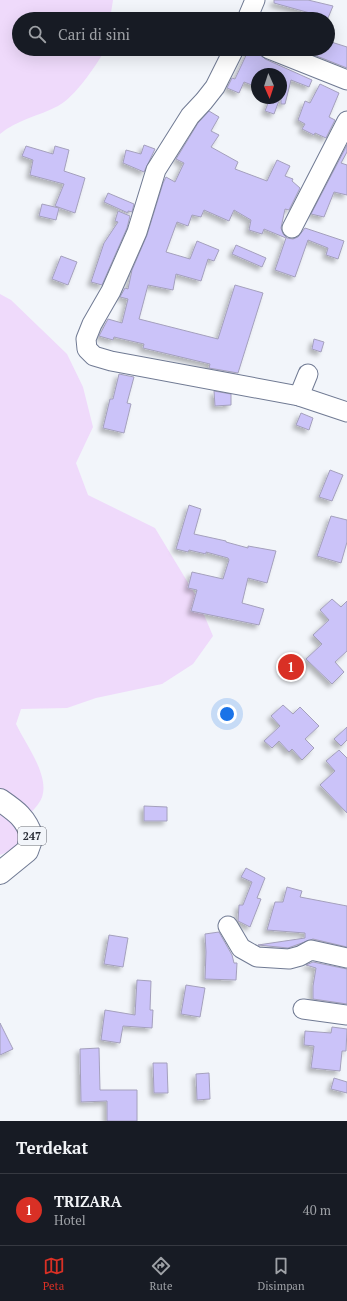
<!DOCTYPE html>
<html lang="id">
<style>
:root{--surface:#171b24;--page:#242831;--text:#f1f3f6;--muted:#9ea1a6;--line:#363941;--accent:#d93025}
body{margin:0;font-family:"PT Serif",serif;background:var(--page);color:var(--text)}
.compass{position:absolute;left:251px;top:68px;width:36px;height:36px;border-radius:50%;background:var(--surface);box-shadow:0 4px 16px #0002;rotate:177deg}
.you{position:absolute;left:227px;top:714px;width:14px;height:14px;margin:-10px;border:3px solid #fff;border-radius:50%;background:#1a73e8;box-shadow:0 0 0 6px #1a73e833}
.badge{display:grid;place-items:center;width:26px;height:26px;border-radius:50%;background:var(--accent);color:#fff;font-size:13px;font-weight:700}
.pin{position:absolute;translate:-50% -50%;border:2px solid #fff;box-shadow:0 1px 4px #0006}
.list{margin:0;padding:0;list-style:none}
h2{display:flex;justify-content:space-between;align-items:center;height:52px;margin:0;padding:0 16px;font-size:17px}
h2 small{font-size:13px;font-weight:400;color:var(--muted)}
.list li{display:grid;grid-template-columns:26px 1fr auto;gap:12px;align-items:center;box-sizing:border-box;height:72px;padding:0 16px;border-top:1px solid var(--line)}
.list b{display:block;font-size:15px;white-space:nowrap}
.list p{margin:0;font-size:13px;white-space:nowrap;color:var(--muted)}
.list em{font-size:13px;font-style:normal;color:var(--muted)}
.icon{flex:none;width:22px;height:22px;fill:none;stroke:currentColor;stroke-width:2;stroke-linecap:round;stroke-linejoin:round}
.map{position:relative;flex:none;width:347px;height:1121px;overflow:hidden}
.search{position:absolute;background:var(--surface);box-shadow:0 4px 16px #0002;left:12px;right:12px;top:12px;height:44px;display:flex;align-items:center;gap:10px;box-sizing:border-box;padding:0 14px;border-radius:22px;color:var(--muted);font-size:15px}
.sheet{height:124px;background:var(--surface)}
nav{display:flex;justify-content:space-around;align-items:center;box-sizing:border-box;height:56px;border-top:1px solid var(--line);background:var(--surface);font-size:11px;color:var(--muted)}
nav a{display:grid;justify-items:center;gap:2px}
nav .on{color:var(--accent)}
.map>svg:first-child{display:block}
.green{fill:#efdafb}
.building{fill:#cbc3f9;stroke:#a4a0bc;filter:url(#shadow)}
.lines{fill:none;stroke-linecap:round;stroke-linejoin:round}
.minor-casing{stroke:#707a93;stroke-width:21}
.major-casing{stroke:#707a93;stroke-width:24}
.minor{stroke:#fff;stroke-width:19}
.major{stroke:#fff;stroke-width:22}
.labels{text-anchor:middle;stroke-width:3.5;stroke-linejoin:round;paint-order:stroke}
.shield{fill:#f2f5fa;stroke:#656871;stroke-width:1}
.shield-label{font-size:11px;font-weight:bold;fill:#282c36}
</style>
<div class="map">
<svg width="347" height="1121" viewBox="0 0 347 1121">
<defs>
<filter id="shadow"><feDropShadow dx="-3.5" dy="3.5" stdDeviation="2" flood-color="#0004"/></filter>
</defs>
<rect width="100%" height="100%" fill="#f2f5fa"/>
<!-- green -->
<g class="green">
<path d="M0,0h113l-3,19h-91v30l86,1c-10,17 -30,47 -47,56 -19,10 -42,14 -58,28z"/>
<path d="M0,294l11,6 56,54 16,33 10,40 -17,36 12,32 67,33 41,68 17,40 -20,28 -31,20 -66,14 -29,10 -46,1 -5,15c9,19 31,48 27,69 -1,10 -13,20 -20,28 0,18 -5,27 -23,34z"/>
</g>
<!-- building -->
<g class="building">
<path d="M274,0h34l25,6 -5,12 -54,-15z"/>
<path d="M328,41l19,6v21l-48,-19h29z"/>
<path d="M249,49l11,5 5,5 47,21 -3,7 -18,-7 -6,24h-4v-30h-24v13l-13,-5 -5,11 -12,-5 5,-10 3,1z"/>
<path d="M320,84l19,9 -10,24 6,3 -9,18 -11,-5 -1,2 -12,-6 3,-5 -7,-4 7,-19 5,2z"/>
<path d="M270,98h10l-6,16 -9,-3z"/>
<path d="M209,111l10,6 -8,14 8,4 -8,12 27,15 -3,7 32,12 10,-21 13,6 -5,10 8,3 -1,2 8,7 -11,22 -4,-1 -4,19 2,6 4,4 6,1 5,-2 7,-9 39,13 -6,18 -12,-4 2,-7 -20,-8 -13,37 -20,-7 11,-32 -22,-9 -2,5 -13,-4 2,-10 -17,-10 -5,11 -25,-11 -3,7 -9,-2 -4,11 -11,-4 -11,30 24,7 7,-18 22,9 -5,11 -6,-2 -7,22 -25,-7 -3,16 -25,-5 -9,34 79,20 17,-54 28,8 -25,80 -29,-5 1,-4 -67,-16 1,-4 -30,-7 -1,3 -14,-4 9,-17 14,4 6,-24 -8,-2 5,-9 3,1 4,-19 15,-35 16,-52 3,-6 9,5 9,-19 -8,-4 22,-36z"/>
<path d="M144,145l11,4 -11,23 -21,-9 3,-13 15,4z"/>
<path d="M347,145v7l-6,11 6,2v30l-13,-3 -10,25 -13,-3z"/>
<path d="M26,146l27,8 2,-8 14,4 -5,21 21,7 -10,35 -20,-7 9,-22 -34,-9 3,-15 -11,-4z"/>
<path d="M108,193l26,11 -2,8 -4,-1v2l-24,-11z"/>
<path d="M42,204l17,4 -3,12 -17,-4z"/>
<path d="M118,211l12,5 -3,12 -25,57 -11,-3 13,-39 14,-21 -3,-1z"/>
<path d="M236,245l30,13 -4,9 -30,-13z"/>
<path d="M61,256l16,6 -9,23 -16,-6z"/>
<path d="M314,339l10,3 -3,10 -9,-3z"/>
<path d="M119,374l15,3 -7,26 4,1 -7,29 -21,-5 7,-29h3z"/>
<path d="M214,391l17,3v11l-16,1z"/>
<path d="M301,413l12,5 -4,12 -13,-5z"/>
<path d="M330,470l13,5 -11,26 -13,-4z"/>
<path d="M189,505l12,4 -7,25 32,7v1l22,6v-2l28,5 -9,32 -19,-5 -6,25 22,6 -5,16 -68,-14 6,-21 -9,-2 4,-16 31,7 6,-19 -1,-2 -22,-6v2l-17,-4 -1,2 -12,-3z"/>
<path d="M331,516l16,4v22l-6,21 -24,-7z"/>
<path d="M332,599l9,8 6,-6v50l-12,11 9,10 -12,12 -26,-25 16,-15 -9,-9 16,-15 -9,-10z"/>
<circle cx="291" cy="666" r="7"/>
<path d="M283,705l10,9 7,-7 19,19 -14,13 9,9 -12,12 -10,-11 -3,3 -10,-11 -7,7 -8,-7 16,-15 -9,-10z"/>
<path d="M347,727v13l-6,6 -7,-7z"/>
<path d="M339,750l8,8v55l-27,-28 15,-14 -9,-10z"/>
<path d="M144,806l23,1v14h-23z"/>
<path d="M246,868l19,10 -8,20 4,1 -11,28 -12,-6 1,-16h4l9,-23 -11,-5z"/>
<path d="M287,887l15,4 -2,6 47,9v41l-34,-8 -25,9 -30,-3 47,-7v-5l-38,-3 8,-28h8z"/>
<path d="M219,932l13,23 2,8h3l-1,17 -31,-1 1,-27 -1,-18z"/>
<path d="M109,935l19,3 -5,29 -19,-3z"/>
<path d="M313,962l34,7v35l-34,-5v-13l3,-18 -10,-3z"/>
<path d="M137,980l14,1 -1,29h3l-1,18 -29,-2 -3,17 -19,-3 4,-30 30,5z"/>
<path d="M186,985l19,3 -5,29 -19,-3z"/>
<path d="M0,1023l13,26 -13,6z"/>
<path d="M332,1027l15,2 -1,22h-4l-2,20 -29,-3 3,-22 -10,-1 1,-14 26,2z"/>
<path d="M99,1048l1,42h37v31h-30v-20l-26,1 -1,-53z"/>
<path d="M153,1063h14l1,30h-14z"/>
<path d="M209,1073l1,26 -13,1 -1,-26z"/>
<path d="M334,1078l13,4v11l-16,-4z"/>
</g>
<g class="lines">
<!-- minor casing -->
<g class="minor-casing">
<g id="minor">
<path d="M247,19l8,-19"/>
<path d="M234,49l-19,38 -11,14 -14,15 -34,54 -19,62 -26,59 -19,33 -6,15 1,10 7,7 17,5 188,35 48,16"/>
<path d="M269,49l78,31"/>
<path d="M292,228l55,-107"/>
<path d="M299,396l9,-22"/>
<path d="M228,926l13,22 16,9 32,2 11,-3 11,-6 36,8"/>
<path d="M303,1009l44,6"/>
</g>
</g>
<!-- major casing -->
<g class="major-casing">
<path id="major" d="M0,800c16,11 26,18 32,37l-5,14 -27,22"/>
</g>
<!-- minor -->
<use href="#minor" class="minor"/>
<!-- major -->
<use href="#major" class="major"/>
</g>
<g class="labels">
<!-- shield labels -->
<rect class="shield" x="18" y="827" width="28" height="18" rx="3"/>
<g class="shield-label">
<text x="32" y="840">247</text>
</g>
</g>
</svg>
<svg class="compass" viewBox="-18 -18 36 36"><path d="M0-13l5 13h-10z" fill="#e53935"/><path d="M0 13l5-13h-10z" fill="#9ea1a6"/></svg>
<div class="you"></div>
<div class="pin badge" style="left:291px;top:667px">1</div>
<div class="search"><svg class="icon" aria-label="search" viewBox="0 0 24 24"><circle cx="10" cy="10" r="6"/><path d="M15 15l6 6"/></svg>Cari di sini</div>
</div>
<section class="sheet">
<h2>Terdekat<small></small></h2>
<ul class="list">
<li><span class="badge">1</span><div><b>TRIZARA</b><p>Hotel</p></div><em>40 m</em></li>
</ul>
</section>
<nav>
<a class="on"><svg class="icon" aria-label="map" viewBox="0 0 24 24"><path d="M3 6l6-2 6 2 6-2v14l-6 2-6-2-6 2zM9 4v14M15 6v14"/></svg>Peta</a>
<a><svg class="icon" aria-label="directions" viewBox="0 0 24 24"><path d="M12 3l9 9-9 9-9-9zM9 14v-3h6M13 9l2 2-2 2"/></svg>Rute</a>
<a><svg class="icon" aria-label="saved" viewBox="0 0 24 24"><path d="M7 4h10v16l-5-4-5 4z"/></svg>Disimpan</a>
</nav>
